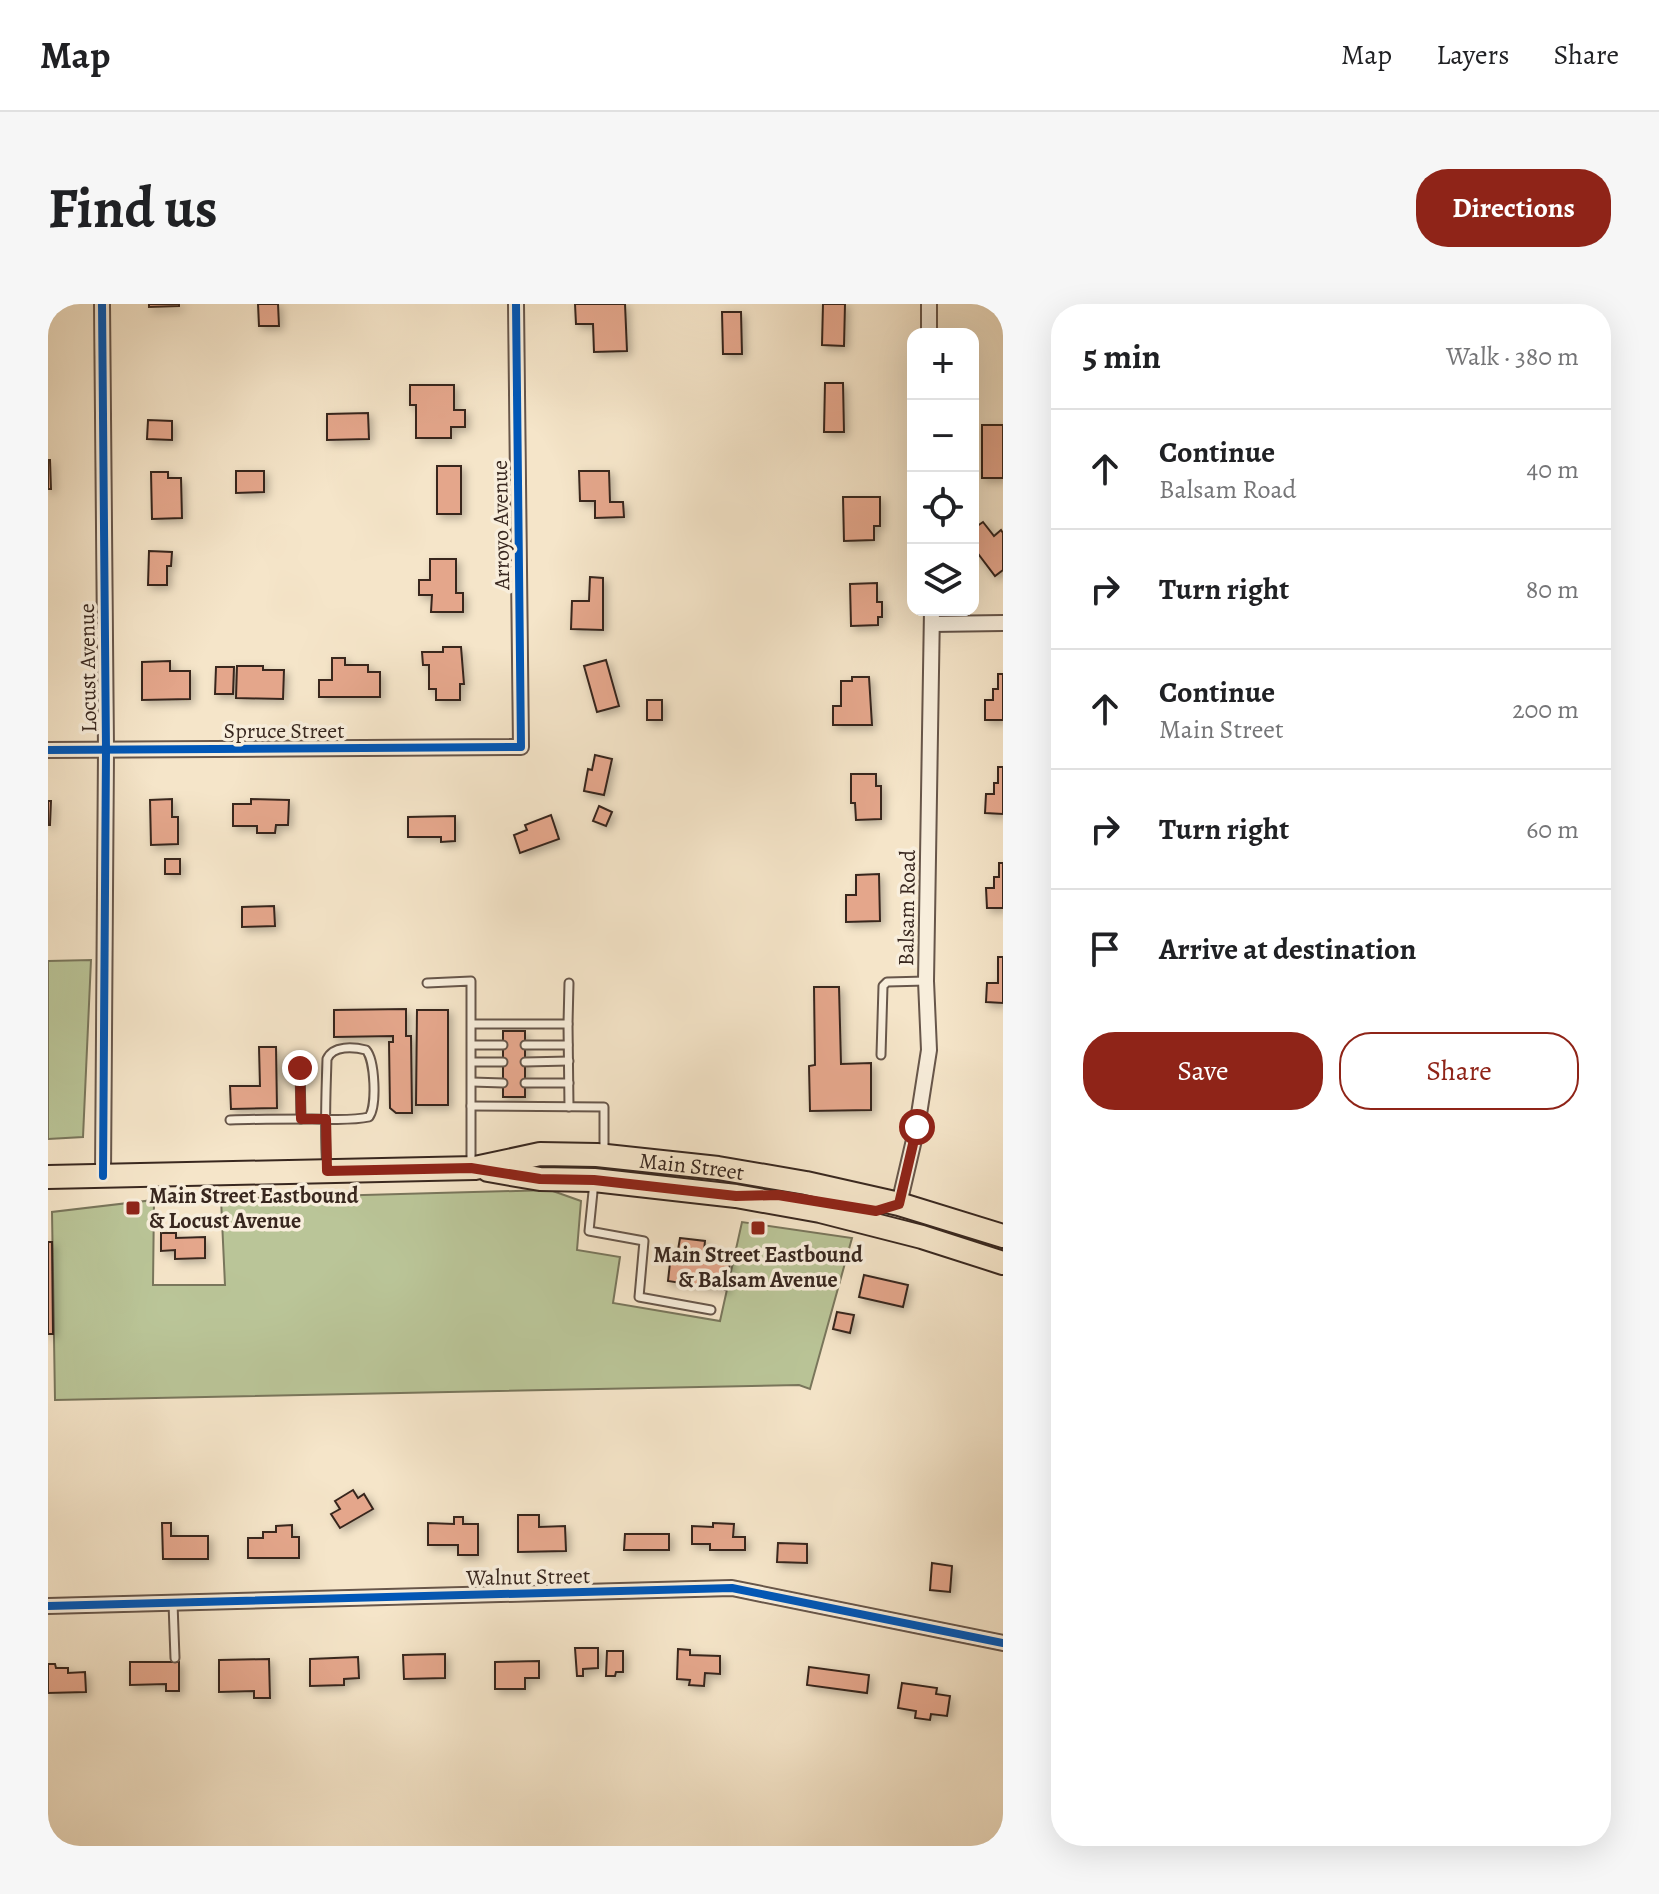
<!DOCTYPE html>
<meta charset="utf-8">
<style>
:root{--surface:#fff;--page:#f6f6f6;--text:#202124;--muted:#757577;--line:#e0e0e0;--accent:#8f2418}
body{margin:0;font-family:Alegreya,serif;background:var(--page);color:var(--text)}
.controls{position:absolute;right:24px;top:24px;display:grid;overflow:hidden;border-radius:16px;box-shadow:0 8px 32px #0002}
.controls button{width:72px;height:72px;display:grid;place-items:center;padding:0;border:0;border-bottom:2px solid var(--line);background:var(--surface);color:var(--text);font:40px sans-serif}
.stop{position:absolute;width:24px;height:24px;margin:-18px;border:6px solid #8f2418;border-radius:50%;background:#fff}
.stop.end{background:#8f2418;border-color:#fff;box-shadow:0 2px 8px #0008}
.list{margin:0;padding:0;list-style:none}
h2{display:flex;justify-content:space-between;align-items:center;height:104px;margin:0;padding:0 32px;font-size:34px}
h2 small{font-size:26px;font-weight:400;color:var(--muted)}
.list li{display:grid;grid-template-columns:52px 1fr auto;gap:24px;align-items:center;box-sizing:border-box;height:120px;padding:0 32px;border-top:2px solid var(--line)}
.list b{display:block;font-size:30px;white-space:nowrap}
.list p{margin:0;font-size:26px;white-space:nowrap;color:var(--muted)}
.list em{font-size:26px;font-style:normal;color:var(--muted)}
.actions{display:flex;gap:16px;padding:24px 32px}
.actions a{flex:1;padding:18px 0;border:2px solid var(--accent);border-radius:32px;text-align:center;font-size:28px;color:var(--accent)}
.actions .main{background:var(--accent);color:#fff}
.icon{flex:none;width:44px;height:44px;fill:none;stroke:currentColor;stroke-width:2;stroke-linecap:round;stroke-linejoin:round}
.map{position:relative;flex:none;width:955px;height:1542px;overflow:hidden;border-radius:32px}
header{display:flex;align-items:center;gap:48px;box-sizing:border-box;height:112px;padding:0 40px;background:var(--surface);border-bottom:2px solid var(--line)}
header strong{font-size:38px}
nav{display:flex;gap:44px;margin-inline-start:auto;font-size:28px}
.intro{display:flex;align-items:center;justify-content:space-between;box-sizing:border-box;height:192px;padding:0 48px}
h1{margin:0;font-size:56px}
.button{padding:20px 36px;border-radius:32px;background:var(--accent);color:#fff;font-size:28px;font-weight:700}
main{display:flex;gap:48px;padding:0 48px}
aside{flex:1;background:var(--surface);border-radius:32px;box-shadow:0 8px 32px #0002}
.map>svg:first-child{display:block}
.green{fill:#bac598;stroke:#79765c;stroke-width:2}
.building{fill:#e4a68b;stroke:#38271f;stroke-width:2;filter:url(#shadow)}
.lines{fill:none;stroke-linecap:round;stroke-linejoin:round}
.lane-casing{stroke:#67564a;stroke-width:11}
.street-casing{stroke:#67564a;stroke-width:18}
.primary-casing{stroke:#38271f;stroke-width:26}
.lane{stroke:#f8eedc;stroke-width:7}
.street{stroke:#f8eedc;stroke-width:14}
.primary{stroke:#f5e5c9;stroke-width:22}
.cycleway-casing{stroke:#f8eedc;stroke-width:13}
.cycleway{stroke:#0057b8;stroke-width:8}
.route{stroke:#8f2418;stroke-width:10}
.poi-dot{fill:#8f2418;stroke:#f8eedc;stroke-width:3}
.labels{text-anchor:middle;stroke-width:7;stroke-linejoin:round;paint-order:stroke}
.street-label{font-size:22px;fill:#38271f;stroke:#f8eedc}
.poi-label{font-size:22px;font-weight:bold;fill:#38271f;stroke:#f8eedc;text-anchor:start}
</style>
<header>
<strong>Map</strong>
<nav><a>Map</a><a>Layers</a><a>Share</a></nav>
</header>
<div class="intro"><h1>Find us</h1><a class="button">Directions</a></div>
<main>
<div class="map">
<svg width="955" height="1542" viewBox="0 0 955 1542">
<defs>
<filter id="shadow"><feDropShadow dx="3.5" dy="3.5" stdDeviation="4" flood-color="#0004"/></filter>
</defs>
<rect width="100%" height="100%" fill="#f5e5c9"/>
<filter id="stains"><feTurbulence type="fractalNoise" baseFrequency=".0025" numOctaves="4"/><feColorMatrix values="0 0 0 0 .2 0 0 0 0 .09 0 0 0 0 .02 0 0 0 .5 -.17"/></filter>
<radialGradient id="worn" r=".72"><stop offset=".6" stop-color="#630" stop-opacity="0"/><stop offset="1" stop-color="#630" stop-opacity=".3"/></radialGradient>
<!-- green -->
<g class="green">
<path d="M43,656l-8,177 -35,2v-178z"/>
<path d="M502,886l31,11 -4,49 43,7 -7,46 107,18 22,-99 110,16 -42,151 -11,-4 -744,15 -3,-188 102,-12 -1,85h72l-4,-86z"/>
</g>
<!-- building -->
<g class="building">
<path d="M101,0h30v2l-30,1z"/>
<path d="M210,0h20l1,22h-20z"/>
<path d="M527,0h50l2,47 -33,1 -1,-28h-17z"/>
<path d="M775,0h22l-1,42 -22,-1z"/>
<path d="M674,8h19l1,42h-19z"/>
<path d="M777,79h18l1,49h-20z"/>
<path d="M362,81h44v25h11v17h-14v11h-35v-33h-6z"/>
<path d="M320,109l1,26 -42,1v-26z"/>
<path d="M100,116l24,1v19l-25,-1z"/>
<rect x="934" y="121" width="21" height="53"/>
<path d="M0,156h2l1,29h-3z"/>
<rect x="389" y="162" width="24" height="48"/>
<path d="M188,167h28v21l-28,1z"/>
<path d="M531,167h30l1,31h13l1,15 -29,1v-17h-15z"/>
<path d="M103,168h17v6h13l1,40 -30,1z"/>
<path d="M795,193h37v29h-6v14l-30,1z"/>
<path d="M935,218l11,14 7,-6 2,3v37l-8,6 -22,-29v-18z"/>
<path d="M101,247l23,1 -1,14h-4v19h-19z"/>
<path d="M382,255h26v34h7v19h-32l1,-17h-13v-15h11z"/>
<path d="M542,273l13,1v52l-32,-1 1,-28h17z"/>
<path d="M829,279v19h5v15h-4v8l-27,1 -1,-42z"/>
<path d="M395,343h18l3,37h-4v16h-24v-11h-7v-24h-6l-1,-13h21z"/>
<path d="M284,354h13v7h23v7h12v25h-61v-17h13z"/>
<path d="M558,356l13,46 -22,6 -13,-46z"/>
<path d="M122,357v10h20v28l-48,1v-38z"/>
<path d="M189,362h26v4h21l-1,29 -47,-1z"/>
<path d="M168,363h18l-1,27h-18z"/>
<path d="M950,370h5v46h-18v-20h8v-11h5z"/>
<path d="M804,373h17l3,48h-39v-19h8v-25h11z"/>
<rect x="599" y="396" width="15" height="20"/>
<path d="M547,451l17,4 -8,36 -20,-4 4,-22 4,1z"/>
<path d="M950,463h5v47l-18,-1 1,-19h8v-11h4z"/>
<path d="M803,470h25v12h5v33l-25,1 -1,-17h-4z"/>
<path d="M124,495v18h6v27l-27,1 -1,-45z"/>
<path d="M203,495l38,1 -1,25h-12l-1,8h-18v-7h-24v-22h18z"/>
<path d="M0,497h3l-1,24h-2z"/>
<path d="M551,502l13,6 -6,14 -13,-5z"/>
<path d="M503,511l8,24 -39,14 -6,-18 13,-5 -2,-5z"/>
<path d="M407,512v25l-14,1v-5h-33v-20z"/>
<rect x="117" y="555" width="15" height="15"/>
<path d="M951,559h4v45h-16l-1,-20h8v-11h5z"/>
<path d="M831,570l1,47 -34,1v-27h10v-20z"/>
<path d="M226,602l1,20 -33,1v-20z"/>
<path d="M950,653h5v46l-17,-1 1,-19h11z"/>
<path d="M766,683h25l2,77 30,-1v47l-61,1 -1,-45 6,-1z"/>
<path d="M358,705v27h5l1,77h-16l-6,-5 -1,-66h4v-6l-59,1v-27z"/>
<path d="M369,706h31v95h-32z"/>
<rect x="455" y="727" width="22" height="66"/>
<path d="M211,743h17l1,61 -46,1 -1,-23h30z"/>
<path d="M113,929h15v5l29,-1v21l-30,1v-9l-14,1z"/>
<path d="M632,934l25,3 -1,10 27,4 -5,35 -58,-9 2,-18 7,-7z"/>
<path d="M0,938h4l1,92h-5z"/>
<path d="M816,971l44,10 -5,22 -44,-10z"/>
<path d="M789,1008l17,3 -4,18 -17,-4z"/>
<path d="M305,1186l5,8 6,-4 9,15 -33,19 -9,-14 9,-5 -5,-8z"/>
<path d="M470,1211h21v12l26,-1 1,25 -48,1z"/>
<path d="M406,1213h9v7h15v31h-20v-10h-30v-22l26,1z"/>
<path d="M114,1219h9v13h37v23h-45z"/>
<path d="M665,1219l21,1 -1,13h12v13h-35v-6h-18v-18l21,1z"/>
<path d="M244,1221v12h7v21h-51v-20h15v-6h13v-6z"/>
<path d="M577,1230h44v16h-45z"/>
<path d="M730,1239l29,1v19l-30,-1z"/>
<path d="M884,1259l20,3 -2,26 -20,-2z"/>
<path d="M527,1344h23v20l-15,1v7h-6z"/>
<path d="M630,1345l12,1v5l30,1v18l-15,-1 -1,13 -15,-1 1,-5 -13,-1z"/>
<path d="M559,1347h16v21h-7l-1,4h-9z"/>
<path d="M397,1350v24l-41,1 -1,-24z"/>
<path d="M310,1353l1,21 -15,1v6l-34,1v-27z"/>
<path d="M221,1355l1,39h-16v-7l-35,1v-32z"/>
<path d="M491,1357v17h-14v11h-30v-27z"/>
<path d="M82,1358h49v29h-13v-7l-36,1z"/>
<path d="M0,1360h7l1,4h12v5l17,-1 1,20 -38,1z"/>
<path d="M761,1363l60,8 -2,18 -60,-8z"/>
<path d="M854,1379l35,5 -1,6 14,2 -3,20 -16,-2 -1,6 -15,-2 1,-7 -18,-3z"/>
</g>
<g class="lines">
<!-- lane casing -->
<g class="lane-casing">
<g id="lane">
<path d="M379,679l44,-2v184"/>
<path d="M424,720h96l1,83"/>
<path d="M520,720l1,-41"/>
<path d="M424,741h31"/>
<path d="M477,741h43"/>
<path d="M833,751l2,-69 4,-4 39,-1"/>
<path d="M424,758h31"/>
<path d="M477,758l44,-1"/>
<path d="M252,764l1,51"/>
<path d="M424,778l31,1"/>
<path d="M477,779h44"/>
<path d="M423,802l133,1v47"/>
<path d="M182,816c27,-1 55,-1 82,-1 19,0 39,2 57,-2 8,-11 6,-57 -3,-67 -12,-3 -33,-5 -39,9 -1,36 -3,73 0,109"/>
<path d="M546,878l-5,49 55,10 -5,56 72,13"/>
<path d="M125,1299l2,55"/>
</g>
</g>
<!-- street casing -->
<g class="street-casing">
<g id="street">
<path d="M54,0l4,446 -3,426"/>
<path d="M881,0v30"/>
<path d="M884,320l71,-1"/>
<path d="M0,446l473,-3 -5,-443"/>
<path d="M851,900l18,-77 12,-77 -3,-69 6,-371"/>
<path d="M0,1302l684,-18 271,55"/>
</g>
</g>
<!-- primary casing -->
<g class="primary-casing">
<g id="primary">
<path d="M440,866l52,9 54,1 142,16 84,15 102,26 81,26"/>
<path id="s1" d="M0,873l427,-9 65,-14 57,1 121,13 88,15 93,21 104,32"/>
</g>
</g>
<!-- lane -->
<use href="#lane" class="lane"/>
<!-- street -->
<use href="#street" class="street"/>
<!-- primary -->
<use href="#primary" class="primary"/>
<!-- cycleway casing -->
<g class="cycleway-casing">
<g id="cycleway">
<path d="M54,0l4,446 -3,426"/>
<path d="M0,446l473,-3 -5,-443"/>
<path d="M0,1302l684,-18 271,55"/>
</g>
</g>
<!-- cycleway -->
<use href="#cycleway" class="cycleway"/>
</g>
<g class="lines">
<!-- route -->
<path class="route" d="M252,764l1,51h25l1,52 144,-3 69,11 54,1 142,16 42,-1 98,16 23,-7 18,-77"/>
</g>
<!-- markers -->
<g class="poi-dot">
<rect x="77" y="896" width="16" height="16" rx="4"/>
<rect x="702" y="916" width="16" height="16" rx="4"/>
</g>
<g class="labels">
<!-- street labels -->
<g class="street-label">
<text transform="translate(452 221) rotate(-91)" y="8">Arroyo Avenue</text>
<text transform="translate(39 364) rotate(-91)" y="8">Locust Avenue</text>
<text x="236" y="434">Spruce Street</text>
<text transform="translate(858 604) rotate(-89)" y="8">Balsam Road</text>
<text dy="8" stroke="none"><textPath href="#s1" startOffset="646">Main Street</textPath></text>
<text transform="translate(480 1272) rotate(-1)" y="8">Walnut Street</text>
</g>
<!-- poi labels -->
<g class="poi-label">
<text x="101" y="899">Main Street Eastbound<tspan x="101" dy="25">&amp; Locust Avenue</tspan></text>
<text x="710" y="958" text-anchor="middle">Main Street Eastbound<tspan x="710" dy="25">&amp; Balsam Avenue</tspan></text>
</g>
</g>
<rect width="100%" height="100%" filter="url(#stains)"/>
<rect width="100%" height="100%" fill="url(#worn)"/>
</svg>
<div class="controls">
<button>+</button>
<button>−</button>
<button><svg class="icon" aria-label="locate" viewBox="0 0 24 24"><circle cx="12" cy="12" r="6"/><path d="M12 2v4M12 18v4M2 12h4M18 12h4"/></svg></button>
<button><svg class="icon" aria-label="layers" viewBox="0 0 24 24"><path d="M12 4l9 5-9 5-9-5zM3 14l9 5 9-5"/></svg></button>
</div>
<div class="stop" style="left:869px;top:823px"></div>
<div class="stop end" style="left:252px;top:764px"></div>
</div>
<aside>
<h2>5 min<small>Walk · 380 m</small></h2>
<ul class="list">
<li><svg class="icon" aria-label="ahead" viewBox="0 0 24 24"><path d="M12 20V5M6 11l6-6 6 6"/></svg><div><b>Continue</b><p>Balsam Road</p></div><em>40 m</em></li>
<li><svg class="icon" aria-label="right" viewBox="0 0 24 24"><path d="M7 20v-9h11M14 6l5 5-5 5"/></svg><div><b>Turn right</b></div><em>80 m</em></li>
<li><svg class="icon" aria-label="ahead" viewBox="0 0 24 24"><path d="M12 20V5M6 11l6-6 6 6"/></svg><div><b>Continue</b><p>Main Street</p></div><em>200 m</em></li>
<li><svg class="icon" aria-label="right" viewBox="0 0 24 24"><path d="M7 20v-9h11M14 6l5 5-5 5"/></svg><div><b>Turn right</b></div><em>60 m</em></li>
<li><svg class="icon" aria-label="arrive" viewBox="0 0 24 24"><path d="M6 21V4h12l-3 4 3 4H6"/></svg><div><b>Arrive at destination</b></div></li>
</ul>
<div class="actions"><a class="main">Save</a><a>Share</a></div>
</aside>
</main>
